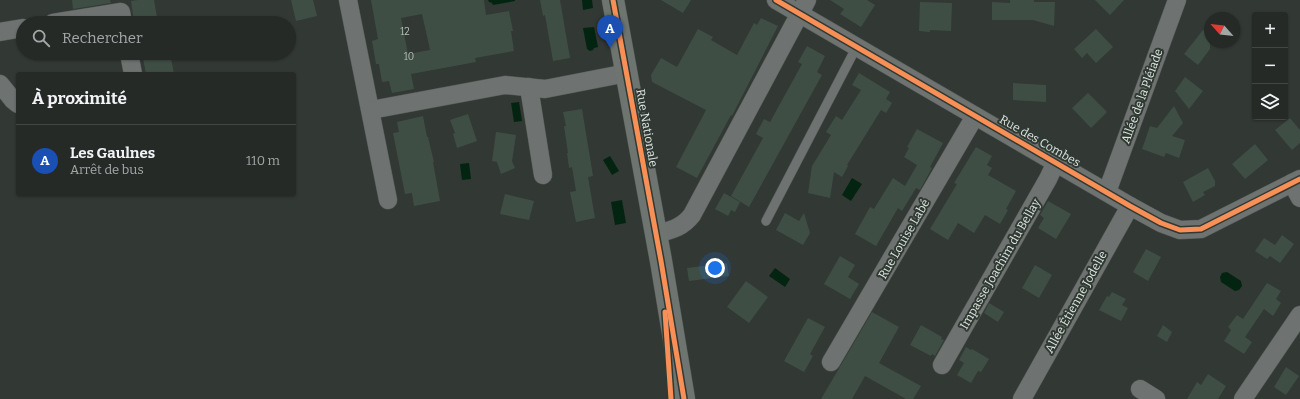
<!DOCTYPE html>
<html lang="fr">
<meta charset="utf-8">
<style>
:root{--surface:#262a27;--page:#323633;--text:#f1f3f6;--muted:#a4a7a7;--line:#424644;--accent:#d93025}
body{margin:0;font-family:Bitter,serif;background:var(--page);color:var(--text)}
.controls{position:absolute;right:12px;top:12px;display:grid;overflow:hidden;border-radius:4px;box-shadow:0 1px 3px #0004}
.controls button{width:36px;height:36px;display:grid;place-items:center;padding:0;border:0;border-bottom:1px solid var(--line);background:var(--surface);color:var(--text);font:20px sans-serif}
.compass{position:absolute;left:1204px;top:12px;width:36px;height:36px;border-radius:50%;background:var(--surface);box-shadow:0 1px 3px #0004;rotate:297deg}
.you{position:absolute;left:715px;top:268px;width:14px;height:14px;margin:-10px;border:3px solid #fff;border-radius:50%;background:#1a73e8;box-shadow:0 0 0 6px #1a73e833}
.badge{display:grid;place-items:center;width:26px;height:26px;border-radius:50%;background:var(--accent);color:#fff;font-size:13px;font-weight:700}
.pin{position:absolute;translate:-50% -33px;filter:drop-shadow(0 1px 2px #0008)}
.pin::after{content:'';position:absolute;top:21px;width:14px;height:12px;background:inherit;clip-path:polygon(0 0,100% 0,50% 100%)}
.list{margin:0;padding:0;list-style:none}
h2{display:flex;justify-content:space-between;align-items:center;height:52px;margin:0;padding:0 16px;font-size:17px}
h2 small{font-size:13px;font-weight:400;color:var(--muted)}
.list li{display:grid;grid-template-columns:26px 1fr auto;gap:12px;align-items:center;box-sizing:border-box;height:72px;padding:0 16px;border-top:1px solid var(--line)}
.list b{display:block;font-size:15px;white-space:nowrap}
.list p{margin:0;font-size:13px;white-space:nowrap;color:var(--muted)}
.list em{font-size:13px;font-style:normal;color:var(--muted)}
.icon{flex:none;width:22px;height:22px;fill:none;stroke:currentColor;stroke-width:2;stroke-linecap:round;stroke-linejoin:round}
.map{position:relative;flex:none;width:1300px;height:399px;overflow:hidden}
.search{position:absolute;background:var(--surface);box-shadow:0 1px 3px #0004;left:16px;top:16px;width:280px;height:44px;display:flex;align-items:center;gap:10px;box-sizing:border-box;padding:0 14px;border-radius:22px;color:var(--muted);font-size:15px}
.panel{position:absolute;background:var(--surface);box-shadow:0 1px 3px #0004;left:16px;top:72px;width:280px;height:124px;border-radius:4px}
.map>svg:first-child{display:block}
.water{fill:#042412}
.building{fill:#3e4e45;fill-rule:evenodd}
.lines{fill:none;stroke-linecap:round;stroke-linejoin:round}
.lane-casing{stroke:#515753;stroke-width:10}
.street-casing{stroke:#515753;stroke-width:19}
.secondary-casing{stroke:#515753;stroke-width:23}
.lane{stroke:#6e7270;stroke-width:9}
.street{stroke:#6e7270;stroke-width:18}
.secondary{stroke:#6e7470;stroke-width:22}
.cycleway-casing{stroke:#303a33;stroke-width:8}
.cycleway{stroke:#f78f57;stroke-width:5}
.labels{text-anchor:middle;stroke-width:4;stroke-linejoin:round;paint-order:stroke}
.number-label{font-size:10px;fill:#b6beb9}
.street-label{font-size:12px;fill:#dee4e0;stroke:#303a33}
</style>
<div class="map">
<svg width="1300" height="399" viewBox="0 0 1300 399">
<rect width="100%" height="100%" fill="#323834"/>
<!-- water -->
<g class="water">
<path d="M488,0h27v1l-22,4 -1,-2 -3,-1z"/>
<path d="M582,0h10l1,8 -10,2z"/>
<path d="M594,27l4,20 -4,1 -1,2 -3,1 -3,-2 -4,-21z"/>
<path d="M519,102l3,19 -8,1 -3,-19z"/>
<path d="M610,156l9,15 -7,4 -9,-15z"/>
<path d="M469,163l2,16 -9,1 -2,-16z"/>
<path d="M852,178l10,6 -11,17 -9,-6z"/>
<path d="M622,200l4,23 -11,2 -4,-23z"/>
<path d="M775,268l15,11 -5,8 -16,-11z"/>
<path d="M1227,272l14,9 1,5 -3,4 -4,1 -14,-9 -1,-5 2,-4z"/>
</g>
<!-- building -->
<g class="building">
<path d="M72,0h38l1,3 -38,6z"/>
<path d="M138,0h16l4,23h-24l-3,-22z"/>
<path d="M291,0h22l4,16 -21,5z"/>
<path d="M371,0h113l2,15 23,-4 4,20h-2l3,20 -39,7 1,4 -65,12 3,15 -22,4 -3,-12 -7,1 -3,-18h-3l-4,-23 6,-2zM422,14l8,36 -22,4 -7,-36z"/>
<path d="M540,0h20l10,58 -17,3 -8,-46 -2,1z"/>
<path d="M661,0h30l-8,13z"/>
<path d="M830,0h37l8,5 -14,22 -21,-13 4,-5z"/>
<path d="M1010,0h24v2h21l-1,24 -21,-6h-41v-18l18,1z"/>
<path d="M1095,0h29l-14,15z"/>
<path d="M920,2l32,1 -1,28 -21,-1v2l-11,-1z"/>
<path d="M761,18l17,8 -46,90 -1,-1 -34,63 -21,-11 30,-57 -54,-28 -1,-7 10,-17 16,9 21,-38 15,8 -2,3 26,15 17,-32 3,2z"/>
<path d="M1096,29l17,18 -17,16 -9,-10 -5,5 -8,-9z"/>
<path d="M1203,30l7,6v13l-12,16 -14,-11z"/>
<path d="M807,46l18,10 -8,16 5,3 -73,132 -18,-11 32,-58 -7,-4 2,-4 6,-11 6,3 32,-58 -4,-2z"/>
<path d="M142,53h28l4,21h-28z"/>
<path d="M859,73l31,19 -4,7 6,4 -6,10 -5,-3 -34,55 1,1 -6,11 -8,-5 -4,26 -22,-5 4,-27 19,-31 -5,-3 10,-16 6,4 19,-30 -9,-5z"/>
<path d="M1185,77l18,14 -14,18 -14,-18z"/>
<path d="M1013,83l33,2v17l-33,-2z"/>
<path d="M1088,93l19,19 -16,16 -19,-20z"/>
<path d="M1174,106l9,17 -11,13 13,4 -6,18 -13,-5 -2,4 -22,-8 8,-23 7,2z"/>
<path d="M582,109l11,67 -5,1 7,41 -19,4 -6,-30 6,-1 -4,-24 -3,1 -2,-15h1l-4,-27h2l-3,-14z"/>
<path d="M468,114l9,27 -20,7 -4,-14 2,-1 -5,-13z"/>
<path d="M423,116l4,21h1l6,25h-1l7,39 -26,5 -2,-13 -7,1 -12,-61 6,-1 -2,-10z"/>
<path d="M1290,118l10,12v13l-8,7 -17,-20z"/>
<path d="M917,129l26,14 -13,24 2,1 -12,22 -4,-2 -14,23 -4,-3 -22,38 -21,-12 15,-27 4,2 19,-31 12,8 12,-21 -13,-8 5,-9 -2,-1z"/>
<path d="M496,132l20,3 -4,26 3,7 -14,6 -4,-12 -5,-1z"/>
<path d="M1255,144l13,16 -23,19 -13,-15z"/>
<path d="M976,147l16,9 -5,9 5,3 -4,7 28,16 -10,18 2,1 -8,14 -15,-9 -11,18 -16,-10 -10,17 -18,-11 27,-45 -3,-1z"/>
<path d="M1208,168l7,13v5l-12,6 2,3 -12,7 -10,-20z"/>
<path d="M724,193l16,9 -5,10 -4,-2 -3,6 -13,-7z"/>
<path d="M505,194l29,7 -5,19 -29,-6z"/>
<path d="M1048,201l23,13 -15,25 -18,-11 6,-10 -4,-3z"/>
<path d="M785,213l14,8 5,-8 6,20 -7,12 -27,-15z"/>
<path d="M1282,235l12,9 -14,19 -10,-7 -3,3 -12,-8 9,-13 11,7z"/>
<path d="M1146,249l15,8 -13,24 -15,-9z"/>
<path d="M840,256l15,9 -7,12 11,7 -9,15 -26,-15z"/>
<path d="M727,263l2,13 -40,5 -2,-13z"/>
<path d="M1035,265l17,10 -13,23 -17,-10z"/>
<path d="M746,281l22,16 -19,26 -22,-16z"/>
<path d="M1267,283l14,8 -5,8 5,4 -8,13 -9,-7 -19,28 7,5 -8,12 -20,-13 7,-11 -3,-3 9,-12 6,4z"/>
<path d="M1112,292l14,7 -4,6 6,3 -7,13 -22,-11 8,-14 2,1z"/>
<path d="M989,303l15,9 -6,10 -14,-9z"/>
<path d="M872,312l27,15 -20,36 42,23 -8,13h-7l-41,-23 -13,23h-31z"/>
<path d="M808,318l17,9 -15,27 3,2 -9,16 -20,-11z"/>
<path d="M921,325l21,12 -1,2 3,1 -9,16 -3,-2 -1,2 -21,-11z"/>
<path d="M1163,325l9,7 -5,10 -10,-6z"/>
<path d="M966,347l5,3 1,-1 17,10 -8,13 -3,-1 -7,12 -14,-8 7,-12 -5,-3z"/>
<path d="M1286,367l13,9 -13,19 -12,-8z"/>
<path d="M1208,374l18,12 -8,13h-31l10,-17 4,3z"/>
</g>
<g class="lines">
<!-- lane casing -->
<g class="lane-casing">
<path id="lane" d="M766,221l91,-175"/>
</g>
<!-- street casing -->
<g class="street-casing">
<g id="street">
<path d="M348,0l40,200"/>
<path d="M776,0l354,206 31,17 19,7 21,-1 99,-50"/>
<path d="M53,23l68,-11 2,11"/>
<path d="M0,32l23,-4"/>
<path d="M129,53l4,21"/>
<path d="M0,84l13,16 5,4"/>
<path d="M529,87l14,88"/>
<path d="M371,110l134,-25 40,4 82,-16"/>
<path d="M1292,183l8,15"/>
<path d="M1107,192l70,-192"/>
<path d="M656,234c15,-4 26,-6 36,-19l115,-215"/>
<path d="M831,362l144,-246"/>
<path d="M942,365l106,-186 8,-17"/>
<path d="M1140,389l16,10"/>
<path d="M1022,399l108,-193"/>
<path d="M1243,399l57,-84"/>
</g>
</g>
<!-- secondary casing -->
<g class="secondary-casing">
<path id="secondary" d="M613,0l48,261 23,138"/>
</g>
<!-- lane -->
<use href="#lane" class="lane"/>
<!-- street -->
<use href="#street" class="street"/>
<!-- secondary -->
<use href="#secondary" class="secondary"/>
<!-- cycleway casing -->
<g class="cycleway-casing">
<g id="cycleway">
<path d="M613,0l48,261 23,138"/>
<path d="M776,0l354,206 31,17 19,7 21,-1 99,-50"/>
<path d="M665,312l6,87"/>
</g>
</g>
<!-- cycleway -->
<use href="#cycleway" class="cycleway"/>
</g>
<g class="labels">
<!-- number labels -->
<g class="number-label">
<text x="405" y="35">12</text>
<text x="409" y="60">10</text>
</g>
<!-- street labels -->
<g class="street-label">
<text transform="translate(1142 96) rotate(-70)" y="4">Allée de la Pléiade</text>
<text transform="translate(647 128) rotate(80)" y="4">Rue Nationale</text>
<text transform="translate(1040 141) rotate(30)" y="4">Rue des Combes</text>
<text transform="translate(904 239) rotate(-60)" y="4">Rue Louise Labé</text>
<text transform="translate(1000 264) rotate(-60)" y="4">Impasse Joachim du Bellay</text>
<text transform="translate(1076 302) rotate(-61)" y="4">Allée Étienne Jodelle</text>
</g>
</g>
</svg>
<div class="controls">
<button>+</button>
<button>−</button>
<button><svg class="icon" aria-label="layers" viewBox="0 0 24 24"><path d="M12 4l9 5-9 5-9-5zM3 14l9 5 9-5"/></svg></button>
</div>
<svg class="compass" viewBox="-18 -18 36 36"><path d="M0-13l5 13h-10z" fill="#e53935"/><path d="M0 13l5-13h-10z" fill="#a4a7a7"/></svg>
<div class="you"></div>
<div class="pin badge" style="left:610px;top:48px;background:#1a4fb4">A</div>
<div class="search"><svg class="icon" aria-label="search" viewBox="0 0 24 24"><circle cx="10" cy="10" r="6"/><path d="M15 15l6 6"/></svg>Rechercher</div>
<section class="panel">
<h2>À proximité<small></small></h2>
<ul class="list">
<li><span class="badge" style="background:#1a4fb4">A</span><div><b>Les Gaulnes</b><p>Arrêt de bus</p></div><em>110 m</em></li>
</ul>
</section>
</div>
